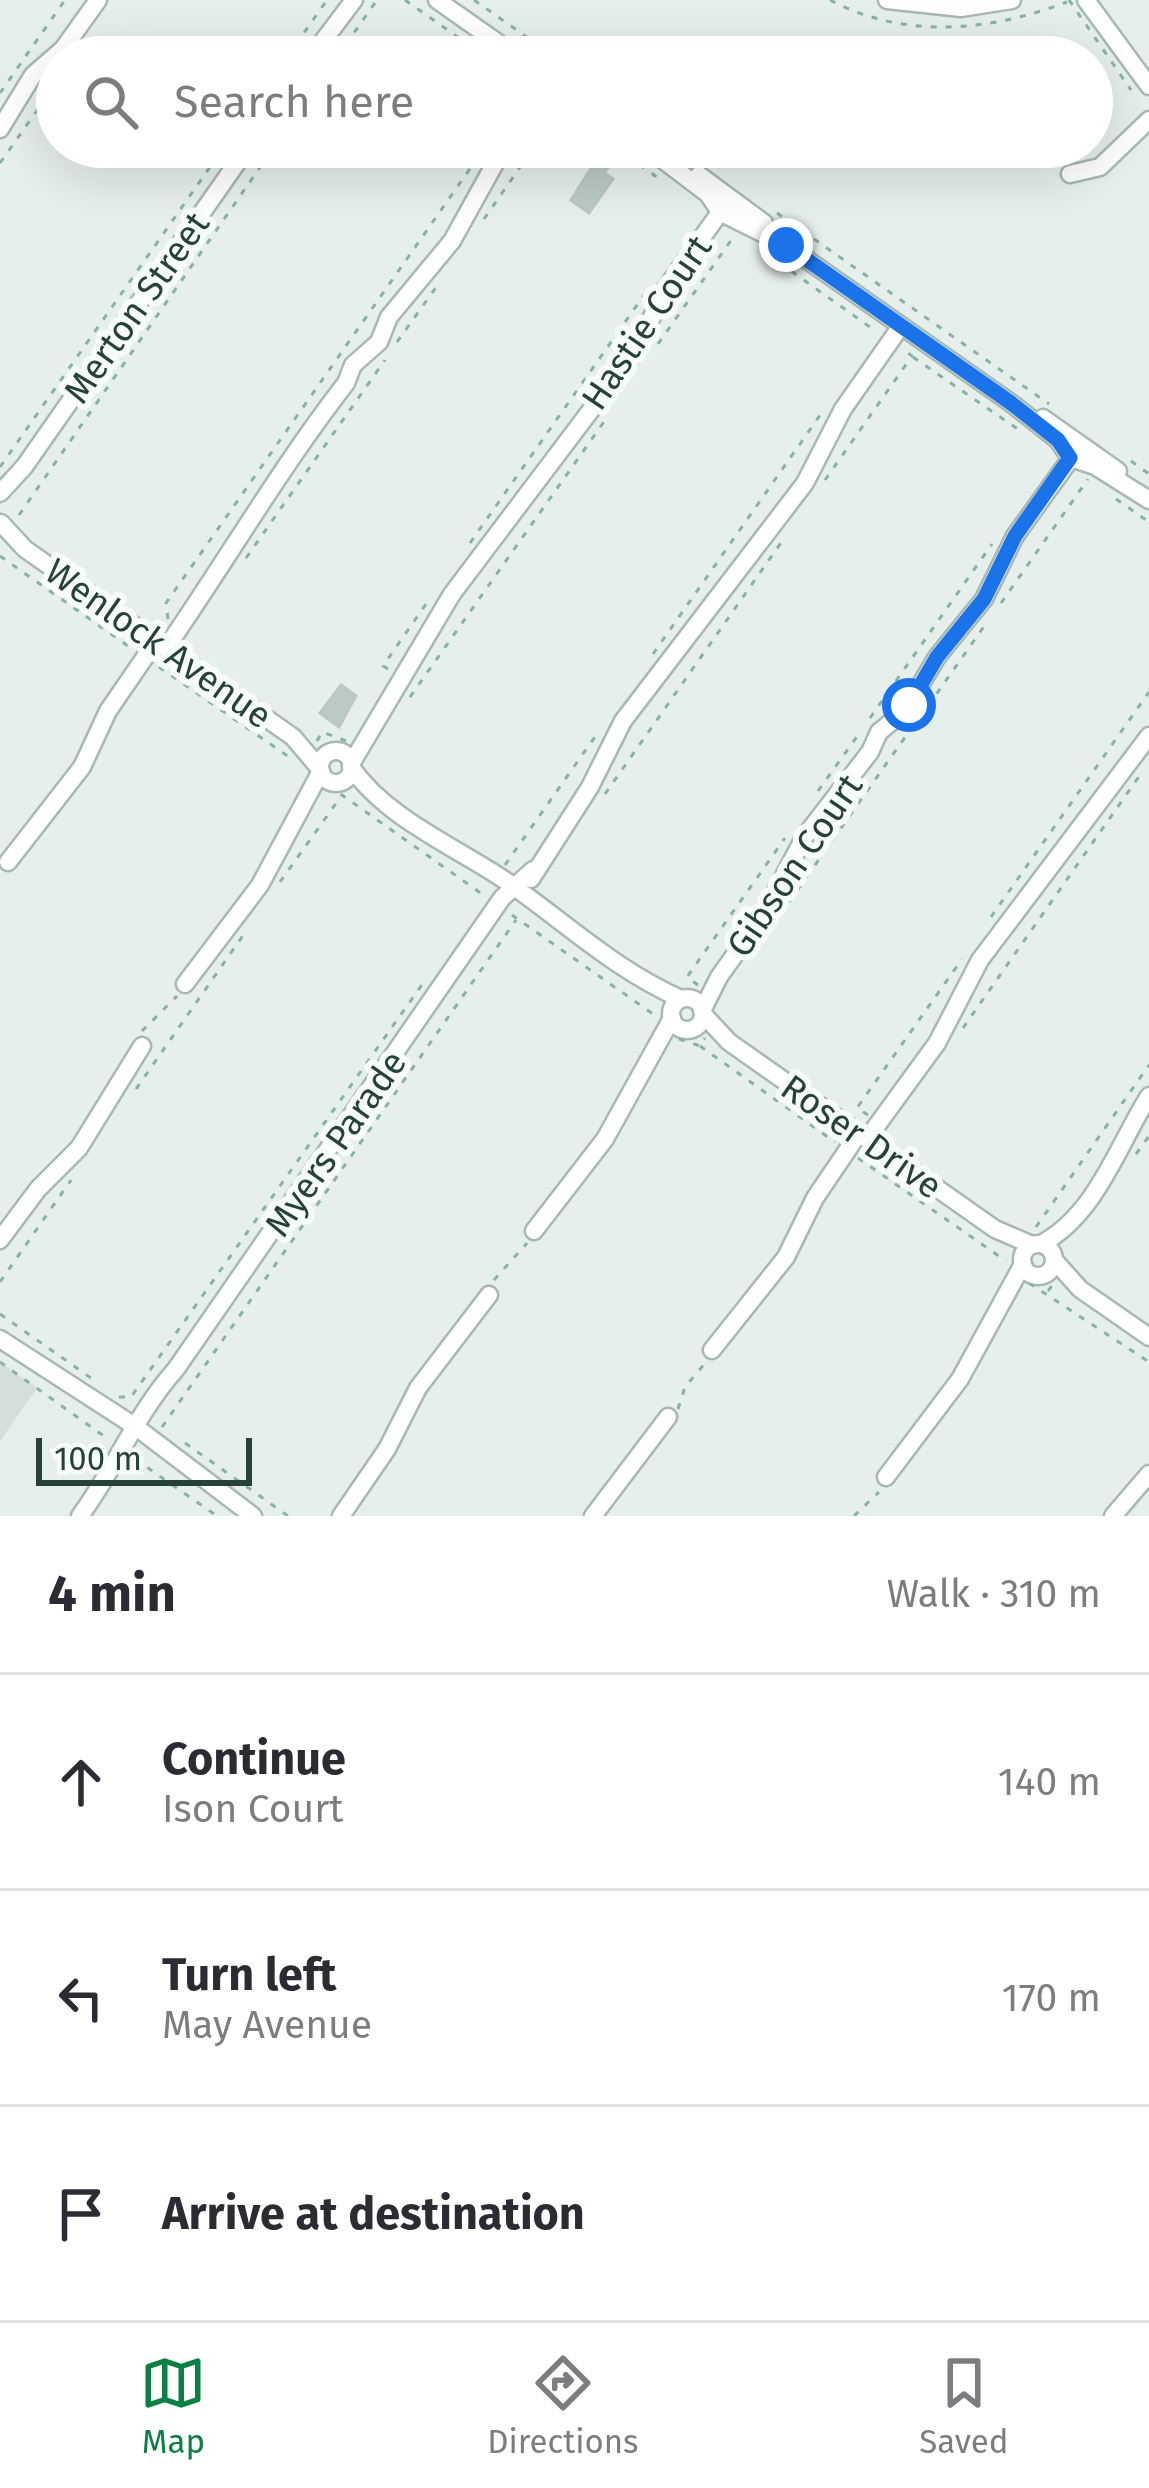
<!DOCTYPE html>
<meta charset="utf-8">
<style>
:root{--surface:#fff;--page:#f2f2f3;--text:#2b2b33;--muted:#7c7c81;--line:#e1e1e2;--accent:#0b8043}
body{margin:0;font-family:"Fira Sans",sans-serif;background:var(--page);color:var(--text)}
.scale{position:absolute;left:36px;bottom:30px;width:216px;box-sizing:border-box;padding-left:12px;border:6px solid #24423a;border-top:0;font-size:33px;line-height:42px;white-space:nowrap;color:#24423a;-webkit-text-stroke:9px #f7fbf9;paint-order:stroke}
.stop{position:absolute;width:36px;height:36px;margin:-27px;border:9px solid #1a73e8;border-radius:50%;background:#fff}
.stop.end{background:#1a73e8;border-color:#fff;box-shadow:0 3px 12px #0008}
.list{margin:0;padding:0;list-style:none}
h2{display:flex;justify-content:space-between;align-items:center;height:156px;margin:0;padding:0 48px;font-size:51px}
h2 small{font-size:39px;font-weight:400;color:var(--muted)}
.list li{display:grid;grid-template-columns:78px 1fr auto;gap:36px;align-items:center;box-sizing:border-box;height:216px;padding:0 48px;border-top:3px solid var(--line)}
.list b{display:block;font-size:45px;white-space:nowrap}
.list p{margin:0;font-size:39px;white-space:nowrap;color:var(--muted)}
.list em{font-size:39px;font-style:normal;color:var(--muted)}
.icon{flex:none;width:66px;height:66px;fill:none;stroke:currentColor;stroke-width:2;stroke-linecap:round;stroke-linejoin:round}
.map{position:relative;flex:none;width:1149px;height:1516px;overflow:hidden}
.search{position:absolute;background:var(--surface);box-shadow:0 12px 48px #0002;left:36px;right:36px;top:36px;height:132px;display:flex;align-items:center;gap:30px;box-sizing:border-box;padding:0 42px;border-radius:66px;color:var(--muted);font-size:45px}
.sheet{height:804px;background:var(--surface)}
nav{display:flex;justify-content:space-around;align-items:center;box-sizing:border-box;height:168px;border-top:3px solid var(--line);background:var(--surface);font-size:33px;color:var(--muted)}
nav a{display:grid;justify-items:center;gap:6px}
nav .on{color:var(--accent)}
.map>svg:first-child{display:block}
.built{fill:#d4dfda}
.building{fill:#bbcac4;stroke:#b8c9c2;stroke-width:3}
.lines{fill:none;stroke-linecap:round;stroke-linejoin:round}
.minor-casing{stroke:#a8b8b2;stroke-width:21}
.path{stroke:#86b3a5;stroke-width:3;stroke-dasharray:6 9;stroke-linecap:butt}
.minor{stroke:#fff;stroke-width:16}
.route{stroke:#1a73e8;stroke-width:15}
.labels{text-anchor:middle;stroke-width:12;stroke-linejoin:round;paint-order:stroke}
.street-label{font-size:36px;fill:#24423a;stroke:#f7fbf9}
</style>
<div class="map">
<svg width="1149" height="1516" viewBox="0 0 1149 1516">
<rect width="100%" height="100%" fill="#e6efeb"/>
<!-- built -->
<path class="built" d="M0,1362l37,26 -37,53z"/>
<!-- building -->
<g class="building">
<path d="M602,151l12,9 -10,13 9,6 -24,34 -18,-13z"/>
<path d="M341,685l15,11 -17,31 -19,-14z"/>
</g>
<g class="lines">
<!-- minor casing -->
<g class="minor-casing">
<g id="minor">
<path d="M437,0l81,57"/>
<path d="M887,0l74,8 51,-8"/>
<path d="M1086,0l63,86"/>
<path d="M311,57l43,-57"/>
<path d="M0,129l33,-54 30,-26 35,-49"/>
<path d="M646,147l62,47 12,18 66,33 225,158 47,37 12,18 25,8 54,34"/>
<path d="M1070,174l30,-7 49,-47"/>
<path d="M699,175l65,48"/>
<path d="M1043,418l75,53"/>
<path d="M0,493l24,-26 224,-320"/>
<path d="M1,523l24,26 268,188 27,32"/>
<path d="M166,648c61,-88 114,-180 180,-265l7,-18 26,-23 10,-25 63,-76 52,-94"/>
<circle cx="336" cy="767" r="16"/>
<path d="M351,764l101,-170 185,-245 27,-58 64,-90"/>
<path d="M351,767c36,52 105,80 155,114 59,41 109,89 175,118"/>
<path d="M8,862l74,-95 26,-56 48,-70"/>
<path d="M531,879l59,-92 33,-66 182,-238 38,-74 58,-83"/>
<path d="M185,984l75,-99 61,-114"/>
<circle cx="687" cy="1014" r="16"/>
<path d="M702,1011l17,-34 46,-65 40,-76 65,-84 9,-20 26,-21 32,-54 47,-58 31,-63 64,-89"/>
<path d="M703,1014l26,28 266,187 37,16"/>
<path d="M867,1139l70,-96 43,-83 169,-224"/>
<path d="M534,1231l71,-92 67,-121"/>
<path d="M0,1240l38,-51 41,-41 63,-102"/>
<path d="M1041,1244c55,-29 77,-99 108,-148"/>
<circle cx="1038" cy="1260" r="16"/>
<path d="M1054,1260l26,29 69,48"/>
<path d="M0,1339l136,88 117,89"/>
<path d="M712,1350l74,-93 29,-59 44,-65"/>
<path d="M886,1477l74,-98 63,-115"/>
<path d="M80,1516c36,-49 56,-102 96,-147l326,-471 31,-28"/>
<path d="M341,1516l46,-67 31,-61 71,-93"/>
<path d="M593,1516l75,-99"/>
<path d="M1113,1516l36,-42"/>
</g>
</g>
<!-- path -->
<g class="path">
<path d="M405,0l81,57"/>
<path d="M474,0l81,57"/>
<path d="M830,0c75,40 161,31 237,2"/>
<path d="M1069,0l62,90"/>
<path d="M287,57l40,-57"/>
<path d="M337,57l40,-57"/>
<path d="M0,93l65,-93"/>
<path d="M615,147l46,33"/>
<path d="M683,147l18,12"/>
<path d="M0,163l57,-81"/>
<path d="M777,213l272,191"/>
<path d="M484,219l50,-72"/>
<path d="M767,254l110,78"/>
<path d="M397,342l40,-56"/>
<path d="M658,344l74,-105"/>
<path d="M913,357l106,73"/>
<path d="M1131,461l18,13"/>
<path d="M0,467l224,-320"/>
<path d="M825,480l87,-124 -11,-8"/>
<path d="M1116,499l33,23"/>
<path d="M19,515l255,-368"/>
<path d="M470,543l174,-248"/>
<path d="M0,556l131,92"/>
<path d="M246,558l139,-198"/>
<path d="M1001,603l87,-124"/>
<path d="M168,619l-2,-16 315,-450"/>
<path d="M653,654l170,-243"/>
<path d="M159,667l130,90"/>
<path d="M388,669l-5,-3 43,-62"/>
<path d="M410,697l198,-281"/>
<path d="M928,706l57,-81"/>
<path d="M870,718l122,-174"/>
<path d="M317,741l5,-9 27,10"/>
<path d="M818,791l43,-60"/>
<path d="M605,794l180,-257"/>
<path d="M505,865l94,-134"/>
<path d="M280,882l62,-87 140,99"/>
<path d="M789,902l126,-179"/>
<path d="M512,915l141,99"/>
<path d="M991,917l158,-225"/>
<path d="M698,985l-11,-8 98,-139"/>
<path d="M963,1028l177,-253"/>
<path d="M142,1031l35,-35"/>
<path d="M679,1039l21,7 5,-8"/>
<path d="M700,1046l135,96"/>
<path d="M136,1089l108,-155"/>
<path d="M868,1115l-11,-7 105,-149"/>
<path d="M1136,1154l13,-18"/>
<path d="M858,1158l148,103"/>
<path d="M1036,1227l113,-162"/>
<path d="M494,1280l33,-37"/>
<path d="M0,1282l71,-102"/>
<path d="M1029,1283l120,79"/>
<path d="M1048,1291l6,-8"/>
<path d="M0,1314l91,64"/>
<path d="M0,1362l108,77"/>
<path d="M119,1397h12l295,-418"/>
<path d="M678,1409l7,-22 21,-25"/>
<path d="M162,1427l354,-507"/>
<path d="M185,1443l103,73"/>
<path d="M135,1459l82,57"/>
<path d="M854,1516l25,-24"/>
</g>
<!-- minor -->
<use href="#minor" class="minor"/>
</g>
<g class="lines">
<!-- route -->
<path class="route" d="M786,245l225,158 47,37 12,18 -55,78 -31,63 -47,58 -28,48"/>
</g>
<g class="labels">
<!-- street labels -->
<g class="street-label">
<text transform="translate(136 307) rotate(-55)" y="13">Merton Street</text>
<text transform="translate(646 322) rotate(-56)" y="13">Hastie Court</text>
<text transform="translate(159 643) rotate(35)" y="13">Wenlock Avenue</text>
<text transform="translate(794 865) rotate(-56)" y="13">Gibson Court</text>
<text transform="translate(862 1136) rotate(35)" y="13">Roser Drive</text>
<text transform="translate(335 1143) rotate(-55)" y="13">Myers Parade</text>
</g>
</g>
</svg>
<div class="scale">100 m</div>
<div class="stop" style="left:909px;top:705px"></div>
<div class="stop end" style="left:786px;top:245px"></div>
<div class="search"><svg class="icon" aria-label="search" viewBox="0 0 24 24"><circle cx="10" cy="10" r="6"/><path d="M15 15l6 6"/></svg>Search here</div>
</div>
<section class="sheet">
<h2>4 min<small>Walk · 310 m</small></h2>
<ul class="list">
<li><svg class="icon" aria-label="ahead" viewBox="0 0 24 24"><path d="M12 20V5M6 11l6-6 6 6"/></svg><div><b>Continue</b><p>Ison Court</p></div><em>140 m</em></li>
<li><svg class="icon" aria-label="left" viewBox="0 0 24 24"><path d="M17 20v-9H6M10 6l-5 5 5 5"/></svg><div><b>Turn left</b><p>May Avenue</p></div><em>170 m</em></li>
<li><svg class="icon" aria-label="arrive" viewBox="0 0 24 24"><path d="M6 21V4h12l-3 4 3 4H6"/></svg><div><b>Arrive at destination</b></div></li>
</ul>
</section>
<nav>
<a class="on"><svg class="icon" aria-label="map" viewBox="0 0 24 24"><path d="M3 6l6-2 6 2 6-2v14l-6 2-6-2-6 2zM9 4v14M15 6v14"/></svg>Map</a>
<a><svg class="icon" aria-label="directions" viewBox="0 0 24 24"><path d="M12 3l9 9-9 9-9-9zM9 14v-3h6M13 9l2 2-2 2"/></svg>Directions</a>
<a><svg class="icon" aria-label="saved" viewBox="0 0 24 24"><path d="M7 4h10v16l-5-4-5 4z"/></svg>Saved</a>
</nav>
